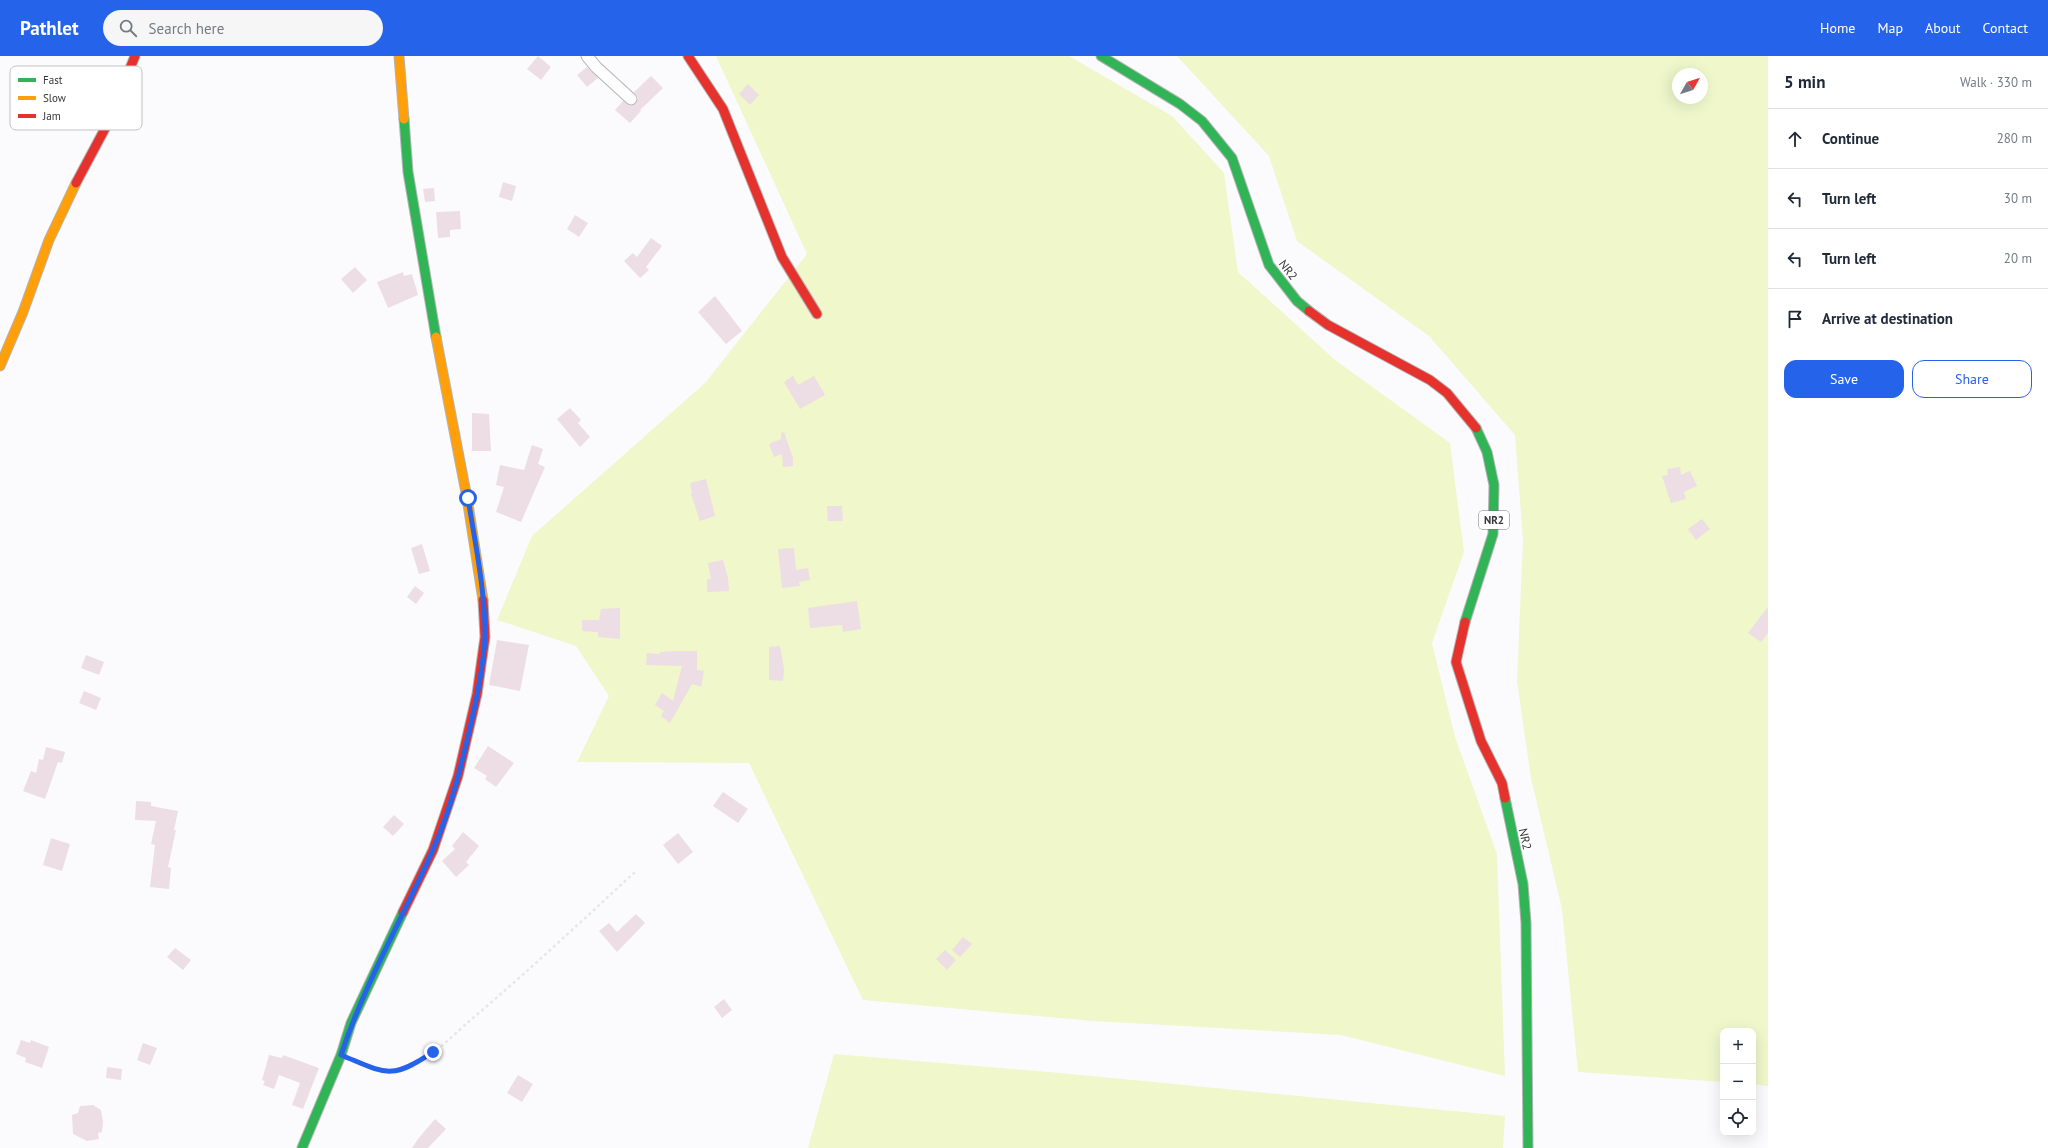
<!DOCTYPE html>
<meta charset="utf-8">
<style>
:root{--surface:#fff;--page:#f6f6f7;--text:#1f2937;--muted:#747a83;--line:#e0e1e3;--accent:#2563eb}
body{margin:0;font-family:"PT Sans",sans-serif;background:var(--page);color:var(--text)}
.controls{position:absolute;right:12px;bottom:12px;display:grid;overflow:hidden;border-radius:8px;box-shadow:0 4px 16px #0002}
.controls button{width:36px;height:36px;display:grid;place-items:center;padding:0;border:0;border-bottom:1px solid var(--line);background:var(--surface);color:var(--text);font:20px sans-serif}
.compass{position:absolute;left:1672px;top:12px;width:36px;height:36px;border-radius:50%;background:var(--surface);box-shadow:0 4px 16px #0002;rotate:51deg}
.stop{position:absolute;width:12px;height:12px;margin:-9px;border:3px solid #2563eb;border-radius:50%;background:#fff}
.stop.end{background:#2563eb;border-color:#fff;box-shadow:0 1px 4px #0008}
.list{margin:0;padding:0;list-style:none}
h2{display:flex;justify-content:space-between;align-items:center;height:52px;margin:0;padding:0 16px;font-size:17px}
h2 small{font-size:13px;font-weight:400;color:var(--muted)}
.list li{display:grid;grid-template-columns:26px 1fr auto;gap:12px;align-items:center;box-sizing:border-box;height:60px;padding:0 16px;border-top:1px solid var(--line)}
.list b{display:block;font-size:15px;white-space:nowrap}
.list em{font-size:13px;font-style:normal;color:var(--muted)}
.actions{display:flex;gap:8px;padding:12px 16px}
.actions a{flex:1;padding:9px 0;border:1px solid var(--accent);border-radius:12px;text-align:center;font-size:14px;color:var(--accent)}
.actions .main{background:var(--accent);color:#fff}
.icon{flex:none;width:22px;height:22px;fill:none;stroke:currentColor;stroke-width:2;stroke-linecap:round;stroke-linejoin:round}
.map{position:relative;flex:none;width:1768px;height:1092px;overflow:hidden}
header{display:flex;align-items:center;gap:24px;box-sizing:border-box;height:56px;padding:0 20px;background:var(--accent);color:#fff}
header strong{font-size:19px}
nav{display:flex;gap:22px;margin-inline-start:auto;font-size:14px}
.search{width:280px;height:36px;background:var(--page);display:flex;align-items:center;gap:10px;box-sizing:border-box;padding:0 14px;border-radius:22px;color:var(--muted);font-size:15px}
main{display:flex}
aside{flex:1;background:var(--surface)}
.map>svg:first-child{display:block}
.green{fill:#eff7cb;fill-rule:evenodd}
.building{fill:#ecdee4}
.lines{fill:none;stroke-linecap:round;stroke-linejoin:round}
.street-casing{stroke:#b4b4b7;stroke-width:13}
.fast-casing{stroke:#b4b4b7;stroke-width:11}
.slow-casing{stroke:#b4b4b7;stroke-width:11}
.jam-casing{stroke:#b4b4b7;stroke-width:11}
.path{stroke:#e7e7e7;stroke-width:2.5;stroke-dasharray:3 3;stroke-linecap:butt}
.street{stroke:#fefeff;stroke-width:11}
.fast{stroke:#30b455;stroke-width:9}
.slow{stroke:#ff9f0a;stroke-width:9}
.jam{stroke:#e5322d;stroke-width:9}
.route{stroke:#2563eb;stroke-width:5}
.labels{text-anchor:middle;stroke-width:3;stroke-linejoin:round;paint-order:stroke}
.shield{fill:#fff;stroke:#727276;stroke-width:1}
.shield-label{font-size:11px;font-weight:bold;fill:#36363b}
.street-label{font-size:12px;fill:#36363b;stroke:#fff}
.key{fill:#fff;stroke:#c3c3c4;stroke-width:1}
.key-label{font-size:11px;fill:#36363b}
</style>
<header>
<strong>Pathlet</strong>
<div class="search"><svg class="icon" aria-label="search" viewBox="0 0 24 24"><circle cx="10" cy="10" r="6"/><path d="M15 15l6 6"/></svg>Search here</div>
<nav><a>Home</a><a>Map</a><a>About</a><a>Contact</a></nav>
</header>
<main>
<div class="map">
<svg width="1768" height="1092" viewBox="0 0 1768 1092">
<rect width="100%" height="100%" fill="#fbfbfe"/>
<!-- green -->
<g class="green">
<path d="M716,0h353l103,60 52,57 14,99 97,88 115,83 14,109 -32,91 23,94 42,117 8,222 -164,-41 -248,-14 -230,-21 -114,-237 -172,-1 32,-66 -33,-50 -79,-26 35,-84 173,-153 102,-129z"/>
<path d="M1177,0h591v1030l-15,-2v-53h-30v51l-145,-10 -16,-163 -31,-131 -14,-97 6,-141 -8,-105 -86,-99 -132,-95 -28,-85zM1678,18h24v24h-24z"/>
<path d="M834,998l226,19 445,43 -2,32h-695z"/>
</g>
<!-- building -->
<g class="building">
<path d="M538,0l13,11 -10,13 -14,-11z"/>
<path d="M587,11l11,11 -11,9 -10,-12z"/>
<path d="M651,20l12,12 -23,22 1,1 -11,12 -15,-13 8,-9 7,5 6,-2 2,-7 -4,-5z"/>
<path d="M748,28l11,11 -9,10 -11,-11z"/>
<path d="M503,126l13,4 -4,15 -13,-4z"/>
<path d="M434,132l1,13 -10,1 -2,-13z"/>
<path d="M460,155l1,18 -11,1v7l-12,1 -2,-26z"/>
<path d="M575,159l13,8 -9,14 -12,-8z"/>
<path d="M651,182l11,8 -16,21 3,3 -9,8 -16,-17 9,-8 4,4z"/>
<path d="M355,211l12,13 -14,13 -12,-14z"/>
<path d="M403,216l1,4 8,-2 6,21 -30,13 -11,-26z"/>
<path d="M715,240l27,35 -16,13 -28,-32z"/>
<path d="M793,320l5,9 16,-9 11,19 -25,14 -16,-27z"/>
<path d="M570,352l11,12 -3,3 12,14 -10,10 -23,-28z"/>
<path d="M472,357l17,1 2,37h-19z"/>
<path d="M784,376l9,26v8l-10,1 -1,-13 -8,3 -5,-13 12,-5v-6z"/>
<path d="M532,389l11,4 -5,15 7,3 -24,55 -25,-10 8,-25 -8,-2 4,-20 24,5z"/>
<path d="M1680,411l1,8 9,-4 7,15 -13,6 2,7 -15,4 -9,-27 6,-1 -1,-6z"/>
<path d="M706,423l9,37 -15,5 -9,-27h1l-2,-11z"/>
<path d="M827,450h15l1,15h-15z"/>
<path d="M1702,463l8,10 -14,11 -8,-11z"/>
<path d="M422,488l8,27 -11,3 -8,-26z"/>
<path d="M794,492l2,22 12,-2 2,12 -11,2 1,4 -18,2 -4,-39z"/>
<path d="M723,504l5,18 1,13 -22,1v-13h4l-3,-16z"/>
<path d="M415,530l9,7 -8,11 -9,-7z"/>
<path d="M857,545l4,28 -18,3 -1,-7 -32,3 -2,-20z"/>
<path d="M1768,551v26l-7,9 -13,-9z"/>
<path d="M620,552v31l-22,-2v-5l-16,-1v-11h17l2,-11z"/>
<path d="M497,584l32,5 -9,46 -31,-6z"/>
<path d="M780,590l4,23 -1,12 -14,-1v-33z"/>
<path d="M677,595h20v19l7,1 -3,16 -9,-3 -22,39 -9,-7 3,-5 -9,-6 7,-12 11,8 9,-35 -36,-1 1,-12 13,1v-2z"/>
<path d="M86,599l18,7 -5,13 -18,-7z"/>
<path d="M84,635l17,7 -5,12 -17,-7z"/>
<path d="M488,690l26,17 -18,24 -11,-8 2,-3 -13,-8z"/>
<path d="M46,691l19,5 -3,11 -4,-1 -13,37 -22,-8 8,-20 5,2 3,-14 4,1z"/>
<path d="M723,736l25,17 -10,14 -25,-17z"/>
<path d="M136,745l15,1v4l27,5 -4,19h2l-8,37 3,1 -2,21 -19,-2 5,-42 -4,-1 5,-23 -21,-1z"/>
<path d="M394,759l10,9 -11,12 -10,-9z"/>
<path d="M463,776l16,14 -13,16 3,3 -13,12 -14,-16 13,-12 -3,-3z"/>
<path d="M678,777l15,19 -15,12 -15,-19z"/>
<path d="M51,782l19,6 -8,27 -19,-6z"/>
<path d="M636,858l9,9 -28,29 -18,-21 10,-8 8,9z"/>
<path d="M963,881l9,7 -12,13 -8,-7z"/>
<path d="M175,892l16,12 -8,10 -16,-13z"/>
<path d="M945,894l11,10 -9,10 -11,-11z"/>
<path d="M724,943l8,11 -10,8 -8,-11z"/>
<path d="M21,984l9,3 1,-3 18,7 -7,21 -17,-6 1,-4 -10,-4z"/>
<path d="M143,987l14,5 -7,17 -13,-5z"/>
<path d="M269,999l13,3 1,-3 36,13 -16,41 -11,-4 8,-22 -21,-8 -5,14 -11,-4 2,-4 -3,-1z"/>
<path d="M107,1011l15,2 -1,11 -15,-2z"/>
<path d="M518,1019l15,9 -11,18 -15,-9z"/>
<path d="M93,1049l8,5 2,12 -1,10 -4,1 1,6 -12,2 -14,-7 -1,-19 6,-2 2,-7z"/>
<path d="M435,1063l11,10 -18,19h-16l6,-9z"/>
</g>
<g class="lines">
<!-- street casing -->
<g class="street-casing">
<path id="street" d="M587,0l9,11 35,32"/>
</g>
<!-- fast casing -->
<g class="fast-casing">
<g id="fast">
<path d="M1101,0l79,48 22,17 30,37 37,107 28,36 12,10"/>
<path d="M404,63l4,53 28,165"/>
<path d="M1465,566l28,-88 1,-49 -7,-33 -11,-24"/>
<path d="M1505,742l18,86 3,39 2,225"/>
<path d="M302,1092l39,-93 10,-32 52,-111"/>
</g>
</g>
<!-- slow casing -->
<g class="slow-casing">
<g id="slow">
<path d="M399,0l5,63"/>
<path d="M436,281l31,161 16,102"/>
<path d="M0,310l23,-54 26,-72 27,-57"/>
</g>
</g>
<!-- jam casing -->
<g class="jam-casing">
<g id="jam">
<path d="M688,0l35,53 59,148 35,57"/>
<path d="M76,127l32,-60 27,-67"/>
<path d="M1309,255l19,14 102,55 17,13 29,35"/>
<path d="M1465,566l-9,40 25,79 21,42 3,15"/>
<path d="M403,856l30,-62 25,-74 19,-82 8,-57 -2,-37"/>
</g>
</g>
<!-- path -->
<path class="path" d="M354,1004c15,6 29,14 46,11 22,-4 50,-33 66,-47 59,-50 115,-102 171,-154"/>
<!-- street -->
<use href="#street" class="street"/>
<!-- fast -->
<use href="#fast" class="fast"/>
<!-- slow -->
<use href="#slow" class="slow"/>
<!-- jam -->
<use href="#jam" class="jam"/>
</g>
<g class="lines">
<!-- route -->
<path class="route" d="M433,996c-43,29 -48,21 -92,3 23,-70 61,-136 91,-203 19,-42 30,-89 40,-133 6,-27 12,-56 13,-84 0,-46 -10,-92 -17,-137"/>
</g>
<g class="labels">
<!-- shield labels -->
<rect class="shield" x="1479" y="455" width="30" height="18" rx="3"/>
<g class="shield-label">
<text x="1494" y="468">NR2</text>
</g>
<!-- street labels -->
<g class="street-label">
<text transform="translate(1288 214) rotate(53)" y="4">NR2</text>
<text transform="translate(1525 783) rotate(78)" y="4">NR2</text>
</g>
</g>
<!-- legend -->
<rect x="10" y="10" width="132" height="64" rx="6" class="key"/>
<rect x="18" y="22" width="18" height="4" fill="#30b455"/>
<rect x="18" y="40" width="18" height="4" fill="#ff9f0a"/>
<rect x="18" y="58" width="18" height="4" fill="#e5322d"/>
<g class="key-label">
<text x="43" y="28">Fast</text>
<text x="43" y="46">Slow</text>
<text x="43" y="64">Jam</text>
</g>
</svg>
<div class="controls">
<button>+</button>
<button>−</button>
<button><svg class="icon" aria-label="locate" viewBox="0 0 24 24"><circle cx="12" cy="12" r="6"/><path d="M12 2v4M12 18v4M2 12h4M18 12h4"/></svg></button>
</div>
<svg class="compass" viewBox="-18 -18 36 36"><path d="M0-13l5 13h-10z" fill="#e53935"/><path d="M0 13l5-13h-10z" fill="#747a83"/></svg>
<div class="stop" style="left:468px;top:442px"></div>
<div class="stop end" style="left:433px;top:996px"></div>
</div>
<aside>
<h2>5 min<small>Walk · 330 m</small></h2>
<ul class="list">
<li><svg class="icon" aria-label="ahead" viewBox="0 0 24 24"><path d="M12 20V5M6 11l6-6 6 6"/></svg><div><b>Continue</b></div><em>280 m</em></li>
<li><svg class="icon" aria-label="left" viewBox="0 0 24 24"><path d="M17 20v-9H6M10 6l-5 5 5 5"/></svg><div><b>Turn left</b></div><em>30 m</em></li>
<li><svg class="icon" aria-label="left" viewBox="0 0 24 24"><path d="M17 20v-9H6M10 6l-5 5 5 5"/></svg><div><b>Turn left</b></div><em>20 m</em></li>
<li><svg class="icon" aria-label="arrive" viewBox="0 0 24 24"><path d="M6 21V4h12l-3 4 3 4H6"/></svg><div><b>Arrive at destination</b></div></li>
</ul>
<div class="actions"><a class="main">Save</a><a>Share</a></div>
</aside>
</main>
